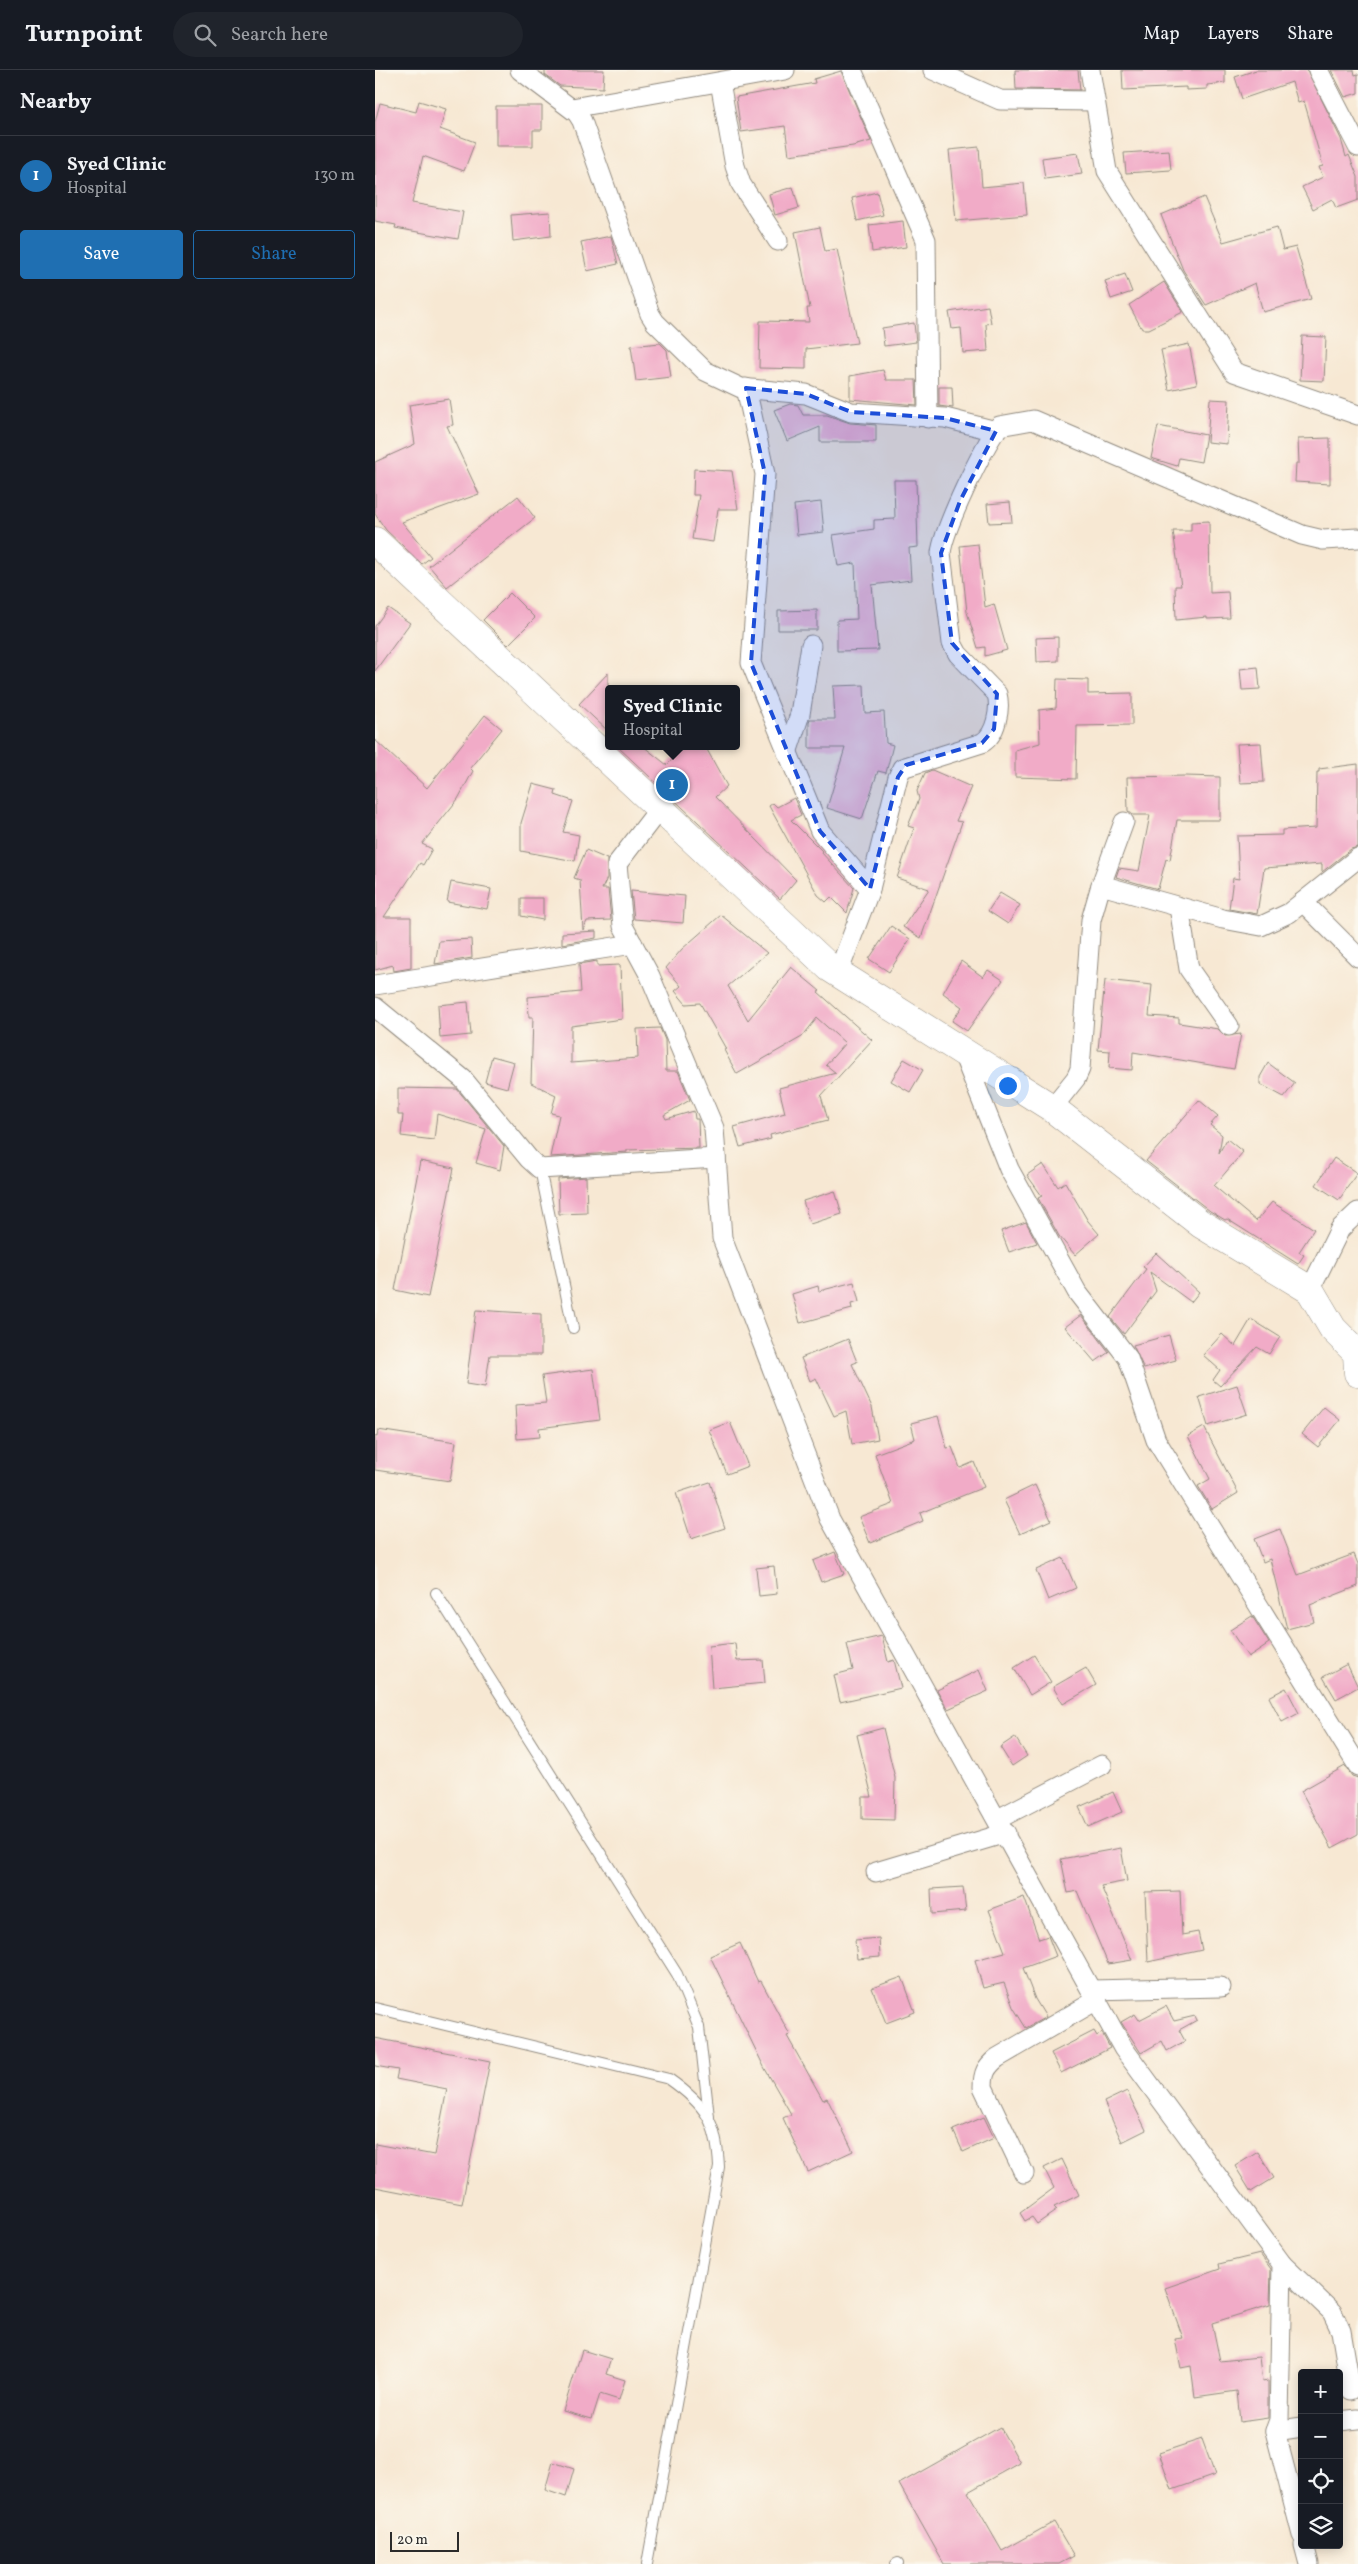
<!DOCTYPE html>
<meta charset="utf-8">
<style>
:root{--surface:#171b24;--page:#20242c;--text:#f1f3f6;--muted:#9ea1a6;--line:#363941;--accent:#1f6fb2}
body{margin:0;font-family:Vollkorn,serif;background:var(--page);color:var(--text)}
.controls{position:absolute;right:15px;bottom:15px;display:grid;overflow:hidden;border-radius:5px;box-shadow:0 2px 12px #0003}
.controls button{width:45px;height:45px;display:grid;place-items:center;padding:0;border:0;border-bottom:1px solid var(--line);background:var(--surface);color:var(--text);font:25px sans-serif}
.scale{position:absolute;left:15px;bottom:12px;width:69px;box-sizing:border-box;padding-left:5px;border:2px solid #2b2b2b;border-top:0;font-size:14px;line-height:18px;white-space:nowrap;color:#2b2b2b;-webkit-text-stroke:4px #fbf7ec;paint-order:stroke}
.you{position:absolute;left:632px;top:1015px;width:18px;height:18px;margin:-12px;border:4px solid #fff;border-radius:50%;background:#1a73e8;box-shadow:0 0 0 8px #1a73e833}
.badge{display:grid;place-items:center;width:32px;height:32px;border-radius:50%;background:var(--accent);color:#fff;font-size:16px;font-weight:700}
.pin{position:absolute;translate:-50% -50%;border:2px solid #fff;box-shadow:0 1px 5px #0006}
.popup{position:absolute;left:230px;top:615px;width:135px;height:65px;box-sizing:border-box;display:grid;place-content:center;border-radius:5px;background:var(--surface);filter:drop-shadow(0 1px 4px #0005);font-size:16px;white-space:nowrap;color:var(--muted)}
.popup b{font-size:19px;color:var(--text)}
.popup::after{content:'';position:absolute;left:50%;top:100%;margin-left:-10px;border:10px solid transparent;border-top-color:var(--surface)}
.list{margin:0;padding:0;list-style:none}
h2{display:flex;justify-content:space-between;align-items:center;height:65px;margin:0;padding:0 20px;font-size:21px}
h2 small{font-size:16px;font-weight:400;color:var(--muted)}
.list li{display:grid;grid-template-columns:32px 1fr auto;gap:15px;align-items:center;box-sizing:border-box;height:80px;padding:0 20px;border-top:1px solid var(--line)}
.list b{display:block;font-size:19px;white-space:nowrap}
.list p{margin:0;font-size:16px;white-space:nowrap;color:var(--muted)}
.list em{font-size:16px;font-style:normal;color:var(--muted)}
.actions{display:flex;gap:10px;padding:15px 20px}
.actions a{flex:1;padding:11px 0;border:1px solid var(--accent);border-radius:5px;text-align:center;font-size:18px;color:var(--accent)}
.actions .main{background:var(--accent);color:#fff}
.icon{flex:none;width:28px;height:28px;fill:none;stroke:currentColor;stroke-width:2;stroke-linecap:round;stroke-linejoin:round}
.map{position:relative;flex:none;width:983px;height:2494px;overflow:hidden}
header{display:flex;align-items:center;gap:30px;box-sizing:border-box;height:70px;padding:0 25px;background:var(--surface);border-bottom:1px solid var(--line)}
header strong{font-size:24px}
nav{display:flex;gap:28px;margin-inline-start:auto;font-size:18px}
.search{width:350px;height:45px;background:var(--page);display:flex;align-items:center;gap:12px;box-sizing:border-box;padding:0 18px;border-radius:28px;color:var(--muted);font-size:19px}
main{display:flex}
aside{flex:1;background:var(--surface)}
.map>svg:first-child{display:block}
.building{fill:#f1abc7}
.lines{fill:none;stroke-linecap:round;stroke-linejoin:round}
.lane-casing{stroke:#918a7f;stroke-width:12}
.street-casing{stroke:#918a7f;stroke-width:21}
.secondary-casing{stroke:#918a7f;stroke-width:29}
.lane{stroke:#fff;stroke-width:10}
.street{stroke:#fff;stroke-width:19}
.secondary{stroke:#fff;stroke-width:28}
.marked{fill:#1d4ed8;fill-opacity:0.2;stroke:#1d4ed8;stroke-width:4;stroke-dasharray:10 6;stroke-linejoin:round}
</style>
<header>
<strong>Turnpoint</strong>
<div class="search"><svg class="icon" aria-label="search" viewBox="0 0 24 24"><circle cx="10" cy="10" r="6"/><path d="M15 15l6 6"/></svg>Search here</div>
<nav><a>Map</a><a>Layers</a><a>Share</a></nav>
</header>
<main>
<aside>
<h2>Nearby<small></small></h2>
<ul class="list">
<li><span class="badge">1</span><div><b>Syed Clinic</b><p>Hospital</p></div><em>130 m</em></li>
</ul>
<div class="actions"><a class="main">Save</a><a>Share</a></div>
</aside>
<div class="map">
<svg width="983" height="2494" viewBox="0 0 983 2494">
<rect width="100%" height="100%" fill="#fbf7ec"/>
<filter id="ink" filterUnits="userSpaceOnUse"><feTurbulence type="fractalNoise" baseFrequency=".02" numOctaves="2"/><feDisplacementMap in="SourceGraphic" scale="10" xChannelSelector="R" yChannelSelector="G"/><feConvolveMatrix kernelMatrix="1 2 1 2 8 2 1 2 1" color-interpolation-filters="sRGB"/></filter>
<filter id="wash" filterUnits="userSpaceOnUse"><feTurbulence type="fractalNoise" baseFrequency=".0096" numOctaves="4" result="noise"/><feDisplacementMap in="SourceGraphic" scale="20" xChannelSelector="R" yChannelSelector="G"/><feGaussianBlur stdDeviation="1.12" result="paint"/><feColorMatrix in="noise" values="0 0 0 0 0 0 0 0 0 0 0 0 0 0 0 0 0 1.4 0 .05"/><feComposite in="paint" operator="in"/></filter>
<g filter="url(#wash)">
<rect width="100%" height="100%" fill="#f7e8d3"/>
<g id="blocks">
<!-- building -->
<g class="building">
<path d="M170,0h59l-1,18 -43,-2 -15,-11z"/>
<path d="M640,0h63l2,20 -64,-1z"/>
<path d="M747,0h103v13l-18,2v4l-21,1v-3l-63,3z"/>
<path d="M881,0h51l34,69 5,18 3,-2 9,22v23l-22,8 -4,-9 -19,10 -11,-22 21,-10 -4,-10 4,-1 -19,-65 -6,2 -6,-21 -50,17 -7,-22z"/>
<path d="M956,0h23l1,5 3,-1v19l-13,4z"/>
<path d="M466,1l30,70 -18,5 -64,9 -4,-29 -44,6 -5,-35 79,-14 -1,-4z"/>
<path d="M44,31l27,8 -6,20 35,13 -11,29 -41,-15 -11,47 51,9 -5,27 -63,-11 1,-3 -21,-4v-99l5,-19 36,9z"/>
<path d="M121,36h46v24h-9v16h-37z"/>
<path d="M604,77l3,40 42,-4 3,32 -71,6 -7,-71z"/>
<path d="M794,80l2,20 -45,3 -2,-20z"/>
<path d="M703,83l4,21 -37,5 -3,-21z"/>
<path d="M418,117l6,21 -24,7 -6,-21z"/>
<path d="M502,122l6,23 -26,6 -5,-23z"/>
<path d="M829,127l19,45 54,-15 6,23 13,-3 15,52 -48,13 -8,-29 -49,22 -23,-35 -22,-55z"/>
<path d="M175,142l1,24 -38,5 -2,-26z"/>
<path d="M528,151l3,26 -34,5 -3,-27z"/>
<path d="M445,157l5,24 12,-2 20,94 -51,6v20l-47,-1 1,-47 49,1 -2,-14h3l-15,-76z"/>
<path d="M236,166l7,28 -31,7 -6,-29z"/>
<path d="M750,204l7,18 -21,7 -6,-18z"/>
<path d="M789,212l19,30 -34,17h-7l-13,-24z"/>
<path d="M613,236l3,17 -5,1 2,27 -25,2 -2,-25 -9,1 -3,-17z"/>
<path d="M539,253l2,19 -32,4 -2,-18z"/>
<path d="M927,266l24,1 -2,44 -24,-1z"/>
<path d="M285,273l7,7 4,27 -35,4 -5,-35z"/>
<path d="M814,274l8,40 -28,6 -8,-40z"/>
<path d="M508,300l3,10h30l1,25 -67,-6v-23z"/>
<path d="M564,317h13l1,21 -14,-2z"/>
<path d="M74,329l4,26 -6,1 32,68 -77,28 29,35 -9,7 -36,-34 -11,-16v-52l40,-18 -6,-39z"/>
<path d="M835,329l19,1 -2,44 -20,-2z"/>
<path d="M415,334l8,1 5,10h24l23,8 26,2v17h-56v-15l-33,14 -13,-31z"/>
<path d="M783,356l48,9 -5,27 -22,-4 -2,8 -26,-8z"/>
<path d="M955,368v46l-35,-2 1,-19h3l-1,-24z"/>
<path d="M319,399l38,2 6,38h-20l-5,33 -21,-3 7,-44h-6z"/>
<path d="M519,410h22l2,67 -9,1 2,32 -39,5 6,65 -41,1v-31l20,-1 -2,-56 -17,3 -5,-31 41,-6v-9l21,-1z"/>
<path d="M143,426l17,22 -88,69 -18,-21z"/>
<path d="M446,432l3,30 -27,3 -3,-30z"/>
<path d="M635,432l2,20 -23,1 -2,-19z"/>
<path d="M834,451l1,72 18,-1 2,26 -23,1v-2l-31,3 -1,-34h6l-8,-55h18v-9z"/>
<path d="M603,474l7,63 9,-3 13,46 -22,6v-9l-7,1 -11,-36 -7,-66z"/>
<path d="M135,523l25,25 -27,27 -25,-25z"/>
<path d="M13,538l22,15 -35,48v-45z"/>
<path d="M442,540v20h-39v-19z"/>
<path d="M683,567v24l-21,1 -1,-24z"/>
<path d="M883,597l2,22 -18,1 -2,-21z"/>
<path d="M233,603v58l-29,-27z"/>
<path d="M682,609l31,1v14l44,-1v32l-55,1 -1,53 -61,-2v-27l25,-7 -1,-33 17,-2z"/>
<path d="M489,615l1,28 19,-1 2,31 7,2 -7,28 -8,-2 -16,48 -35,-11 18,-60h-36v-26l1,-3h25l-2,-33z"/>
<path d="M110,645l17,14 -32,39 3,3 -15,28 -36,45 10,5 -9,16 -3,-2 -36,54h27v51l-17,3 -1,-6 -18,5v-230l52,48z"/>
<path d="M886,673l3,39 -24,1 -3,-39z"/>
<path d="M242,676h26l24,19 18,-19h20l22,40 -12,11 81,83 -16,19z"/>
<path d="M983,694v83l-7,2 -29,23v-8l-58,4 -7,46 -28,-5 4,-31 6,1 -2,-43 45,-1v-5l34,-2 1,-56h2v-3z"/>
<path d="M557,700l39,17 -15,34 6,1 -41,116 -18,-11 26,-38 -32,-11 17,-50 -6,-2 11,-27 -2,-8 8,-18z"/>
<path d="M810,706l35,1v43h-43l-7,40 -4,-1 -8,30 -42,-12 3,-9 20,3 11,-56h-17l-5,-4 -1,-34z"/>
<path d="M158,714l23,6 -1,5 18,6 -10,31 16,3 -4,26 -54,-10v-28z"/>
<path d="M419,728l7,17 -10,5 31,31 -1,1 33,36 -7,25 -16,-16 -5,5 -8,-7 -49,-89 4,-3 4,4z"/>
<path d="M211,780l21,9v19l-5,11h6l3,31 -24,1 -4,9 -3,-50 -6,-2z"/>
<path d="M76,812l40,7 -4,20 -40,-7z"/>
<path d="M256,821l54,5 -2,27 -49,-4z"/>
<path d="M625,823l20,12 -12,19 -20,-13z"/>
<path d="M146,828h22v22l-22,-4z"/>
<path d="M346,845l46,38 -39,33 20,34 43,-53 29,24 -2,1 54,48 -51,56 7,24 -58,15 1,4 -31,8 -6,-20 51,-14 -6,-25 57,-15 -10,-8 19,-22 -28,-25 -15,19 -65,37 -13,-24 2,-1 -26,-46 -14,1 -11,-13 6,-5 -15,-18 16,-19z"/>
<path d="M516,856l19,13 -21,33 -20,-13z"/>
<path d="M221,861v7l-34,6v-11z"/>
<path d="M96,869l1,19 -37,6 4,-23z"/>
<path d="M222,891v5l23,-1 2,54 -51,7v37l67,-5 -1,-29 23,-1 5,12 1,31h12l12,29 -26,15 2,4 28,-8 1,8h3l1,29 -72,2v2l-77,5 9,-42 -8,-2 5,-18 -25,-12 2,-66h-4l-1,-20 53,-5 -2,-28z"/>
<path d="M586,891l22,16 5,-7 15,10 -36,51 -15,-10 10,-14 -19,-14z"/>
<path d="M730,910l47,5 -3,31 30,2v5l39,6 7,7 16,-2 -7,35 -101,-17 -1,18 -23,-2 1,-17 -12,-1z"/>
<path d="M93,932l3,33 -31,3 -2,-33z"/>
<path d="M117,986l22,6 -7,26 -22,-6z"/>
<path d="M529,989l19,11 -13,22 -19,-11z"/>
<path d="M893,993l27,20 -11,14 -24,-13v-7z"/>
<path d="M23,1018l59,1 47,57 -4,24 -24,-7 10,-34 -49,-15 -3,26 -33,-4 2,-21h-5z"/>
<path d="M824,1030l19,16 -8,9 12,10 -3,18 8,-14 16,13 -29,34 42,35 16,-19 42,27 -15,23 5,3 -6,9 -71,-45 -2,1 -15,-9 -64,-50z"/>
<path d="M959,1088l23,15 -18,27 -23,-15z"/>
<path d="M45,1091l34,7 -26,129 -33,-7z"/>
<path d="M668,1094l15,23 7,-5 23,39 11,13 -24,21 -16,-19 -21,-38 4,-2 -15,-21z"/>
<path d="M211,1107l1,36 -28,1 -1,-35z"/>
<path d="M460,1121l7,23 -32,10 -7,-23z"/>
<path d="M651,1152l11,21 -28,9 -8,-21z"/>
<path d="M781,1183l43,39 -8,10 -41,-30 6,19 -32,43 -14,-17 36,-48 -3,-2z"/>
<path d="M479,1212l5,20 -8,2 1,5 -52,14 -8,-29 26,-8 1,5z"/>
<path d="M101,1240l65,4v41h-51l-5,32 -19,-3z"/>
<path d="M706,1245l28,37 -14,10 -30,-35z"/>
<path d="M876,1249l29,18 -11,17 -12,-7 -37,39 -7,-6 7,-10 -17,-15 19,-21 13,12z"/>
<path d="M794,1265l7,25 -32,9 -11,-24z"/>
<path d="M473,1269l9,23 -5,2 20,43 6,32 -26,5 -6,-33 -12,5 -18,-38 -6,3 -9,-23z"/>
<path d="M218,1299l7,51 -61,8 1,9 -23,2 -2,-34 31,-2 -4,-27z"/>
<path d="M862,1315l10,29 -39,12 -9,-29z"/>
<path d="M949,1337l16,13 -22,27 -16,-13z"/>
<path d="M563,1346l9,32 5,-1 8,21 14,-6 10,25 -64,26 3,8 -53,22 -11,-26 34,-13 -18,-50 40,-15 -4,-16z"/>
<path d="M355,1352l18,44 -21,8 -18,-44z"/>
<path d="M829,1357l34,66 -26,16 -14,-23 12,-7 -22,-43z"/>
<path d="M3,1360l78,12 -6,39 -75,-11v-34l2,1z"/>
<path d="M335,1412l15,46 -34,11 -15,-46z"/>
<path d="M660,1415l16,35 -31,14 -16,-34z"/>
<path d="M905,1459l18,46 56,-21 4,10v22l-48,19 4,17 -27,7 -17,-70 -7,3 -9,-23z"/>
<path d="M460,1482l9,22 -23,8 -8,-21z"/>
<path d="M688,1488l13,30 -28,12 -12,-30z"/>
<path d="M399,1496l3,28 -18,2 -3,-28z"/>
<path d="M877,1546l17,27 -21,14 -18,-27z"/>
<path d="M507,1566l6,26 6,-2 7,28 -61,14 -6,-27 19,-5 -6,-26z"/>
<path d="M360,1573l2,18 26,-1 2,23 -53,5 -3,-42z"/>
<path d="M659,1585l17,27 -21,13 -16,-27z"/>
<path d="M972,1594l11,23 -22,12 -13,-22z"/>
<path d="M711,1598l10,17 -33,19 -10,-17z"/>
<path d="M604,1600l9,21 -40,18 -11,-19z"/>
<path d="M911,1618l13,25 -17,9 -13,-25z"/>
<path d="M508,1658l12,50 -1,42 -32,-1v-22h10l-15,-62z"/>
<path d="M640,1667l12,19 -15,10 -12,-19z"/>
<path d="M970,1696l7,10 6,2v56l-26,14 -31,-57z"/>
<path d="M738,1722l9,20 -34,15 -9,-20z"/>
<path d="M746,1778l6,33 -26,5 31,74 -24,4 -31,-73 -9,2 -7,-34z"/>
<path d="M588,1817l3,24 -34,3 -1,-25z"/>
<path d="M805,1821l2,44 16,-3 4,18 -54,12 -3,-70z"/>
<path d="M649,1827l15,42 9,-3 8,20 -33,12 12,31 11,18 -20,11 -13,-21 -9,-24 -21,5 -8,-28 30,-8 -16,-42z"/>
<path d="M504,1868l1,19 -23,2 -2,-19z"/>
<path d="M365,1873l18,39 3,-1 29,54 -3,1 36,64 4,-2 26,53 -45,21 -25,-54 8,-4 -27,-47 -54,-111z"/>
<path d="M527,1907l13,35 -29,11 -14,-35z"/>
<path d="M791,1936l8,15 21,-5 2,4 -18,10 6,11 -18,10 -5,-10 -21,12 -20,-31 14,-8 4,6z"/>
<path d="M719,1961l3,5 5,-3 8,15 -49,25 -10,-20z"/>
<path d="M0,1968l115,23 -28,143 -87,-17v-43l59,11 13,-66 -51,-10 2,-9 -23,-4z"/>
<path d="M752,2021l19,39 -24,12 -18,-40z"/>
<path d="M609,2047l10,21 -31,14 -10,-22z"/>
<path d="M883,2082l16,26 -23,14 -16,-26z"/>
<path d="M687,2089l17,36 -25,12 3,3 -20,14 -5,-7 -7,4 -5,-8 34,-25 -10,-20z"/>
<path d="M885,2184l11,15 -1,36 -58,18 8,38 39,-4 3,25 6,-1v37l-28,4 -3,-31 -42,6 -4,-31 -10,2 -6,-29 8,-1 -18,-50 55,-19 -1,-5z"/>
<path d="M207,2280l29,9 -5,15 19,6 -6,20 -19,-6 -8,25 -29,-8z"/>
<path d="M625,2357l20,36 -52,29 34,59 52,-29 20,34 -15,8h-115l-45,-80z"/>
<path d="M827,2369l13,36 -43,15 -13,-37z"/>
<path d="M178,2392l21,7 -8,28 -21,-7z"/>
</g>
</g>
</g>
<g filter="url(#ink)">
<use href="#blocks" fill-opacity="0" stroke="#918a7f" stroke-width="1"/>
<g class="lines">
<!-- lane casing -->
<g class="lane-casing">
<g id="lane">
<path d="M165,1099l33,159"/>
<path d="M61,1523l241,381 22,53 10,90"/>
<path d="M0,1938l294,71c37,26 48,43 50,88l-72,397"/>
<path d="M521,2494l2,-1"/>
</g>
</g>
<!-- street casing -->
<g class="street-casing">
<g id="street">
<path d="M145,0l57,43 5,8 68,193 5,8 50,49 36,17 65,6 45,18 94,6 51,13"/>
<path d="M477,0l74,170 2,178"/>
<path d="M558,0l67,30 95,1"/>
<path d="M715,0l17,101 127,201 124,43"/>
<path d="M943,0l40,77"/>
<path d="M345,12l15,84 6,18 37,57"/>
<path d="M197,38l213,-38"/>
<path d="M371,318l19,86 -14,189 69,168 50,58"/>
<path d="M412,683l13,-39 11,-69"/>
<path d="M285,738l-43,56 6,62 27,50 64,152 8,110 108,281 293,529 159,216 -3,156 -4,11 27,104"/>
<path d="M726,815l122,34 38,7 28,-13 69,-55"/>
<path d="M928,832l55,55"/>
<path d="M804,837l10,62 40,57"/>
<path d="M463,903l32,-84 28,-112 4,-9 80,-25c14,-8 19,-34 15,-49l-39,-40 -6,-11 -11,-90c3,-25 42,-106 58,-127l34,-6 269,115 21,5 35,-2"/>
<path d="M0,915l258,-41"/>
<path d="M0,937l88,72 66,80 11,10 176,-11"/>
<path d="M587,981l47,118 68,123 51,66 28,82 202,326"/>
<path d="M677,1038l24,-30 4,-9 11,-149 10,-35 23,-63"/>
<path d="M935,1220l30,-61 18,-17"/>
<path d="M623,1749l104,-54"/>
<path d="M501,1802l130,-39"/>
<path d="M716,1920l130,-3"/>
<path d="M649,2103l-41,-86c0,-14 3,-20 14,-29l100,-58"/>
<path d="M907,2194l50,48 9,19 10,59"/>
<path d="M964,2351l19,-2"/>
<path d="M900,2361l27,-4"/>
<path d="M929,2475l5,19"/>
</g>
</g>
<!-- secondary casing -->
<g class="secondary-casing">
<path id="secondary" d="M0,471l455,427 222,140 149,116 109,66 23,39 24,24 1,20"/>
</g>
<!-- lane -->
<use href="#lane" class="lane"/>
<!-- street -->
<use href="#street" class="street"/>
<!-- secondary -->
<use href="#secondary" class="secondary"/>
</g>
</g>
<!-- marked area -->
<path class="marked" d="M371,318l60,6 45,18 94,6 51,13 -36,70 -19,52 11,90 45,51 -3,35 -12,14 -76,22 -8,12 -28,112 -50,-58 -69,-168 14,-189z"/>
</svg>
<div class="controls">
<button>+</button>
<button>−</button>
<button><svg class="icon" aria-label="locate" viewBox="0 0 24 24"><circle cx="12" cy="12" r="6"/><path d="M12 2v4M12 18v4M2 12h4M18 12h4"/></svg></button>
<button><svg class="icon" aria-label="layers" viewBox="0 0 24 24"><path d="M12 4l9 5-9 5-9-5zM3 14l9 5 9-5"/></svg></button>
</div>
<div class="scale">20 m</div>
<div class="you"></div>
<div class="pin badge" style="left:297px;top:715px">1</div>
<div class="popup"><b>Syed Clinic</b>Hospital</div>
</div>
</main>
